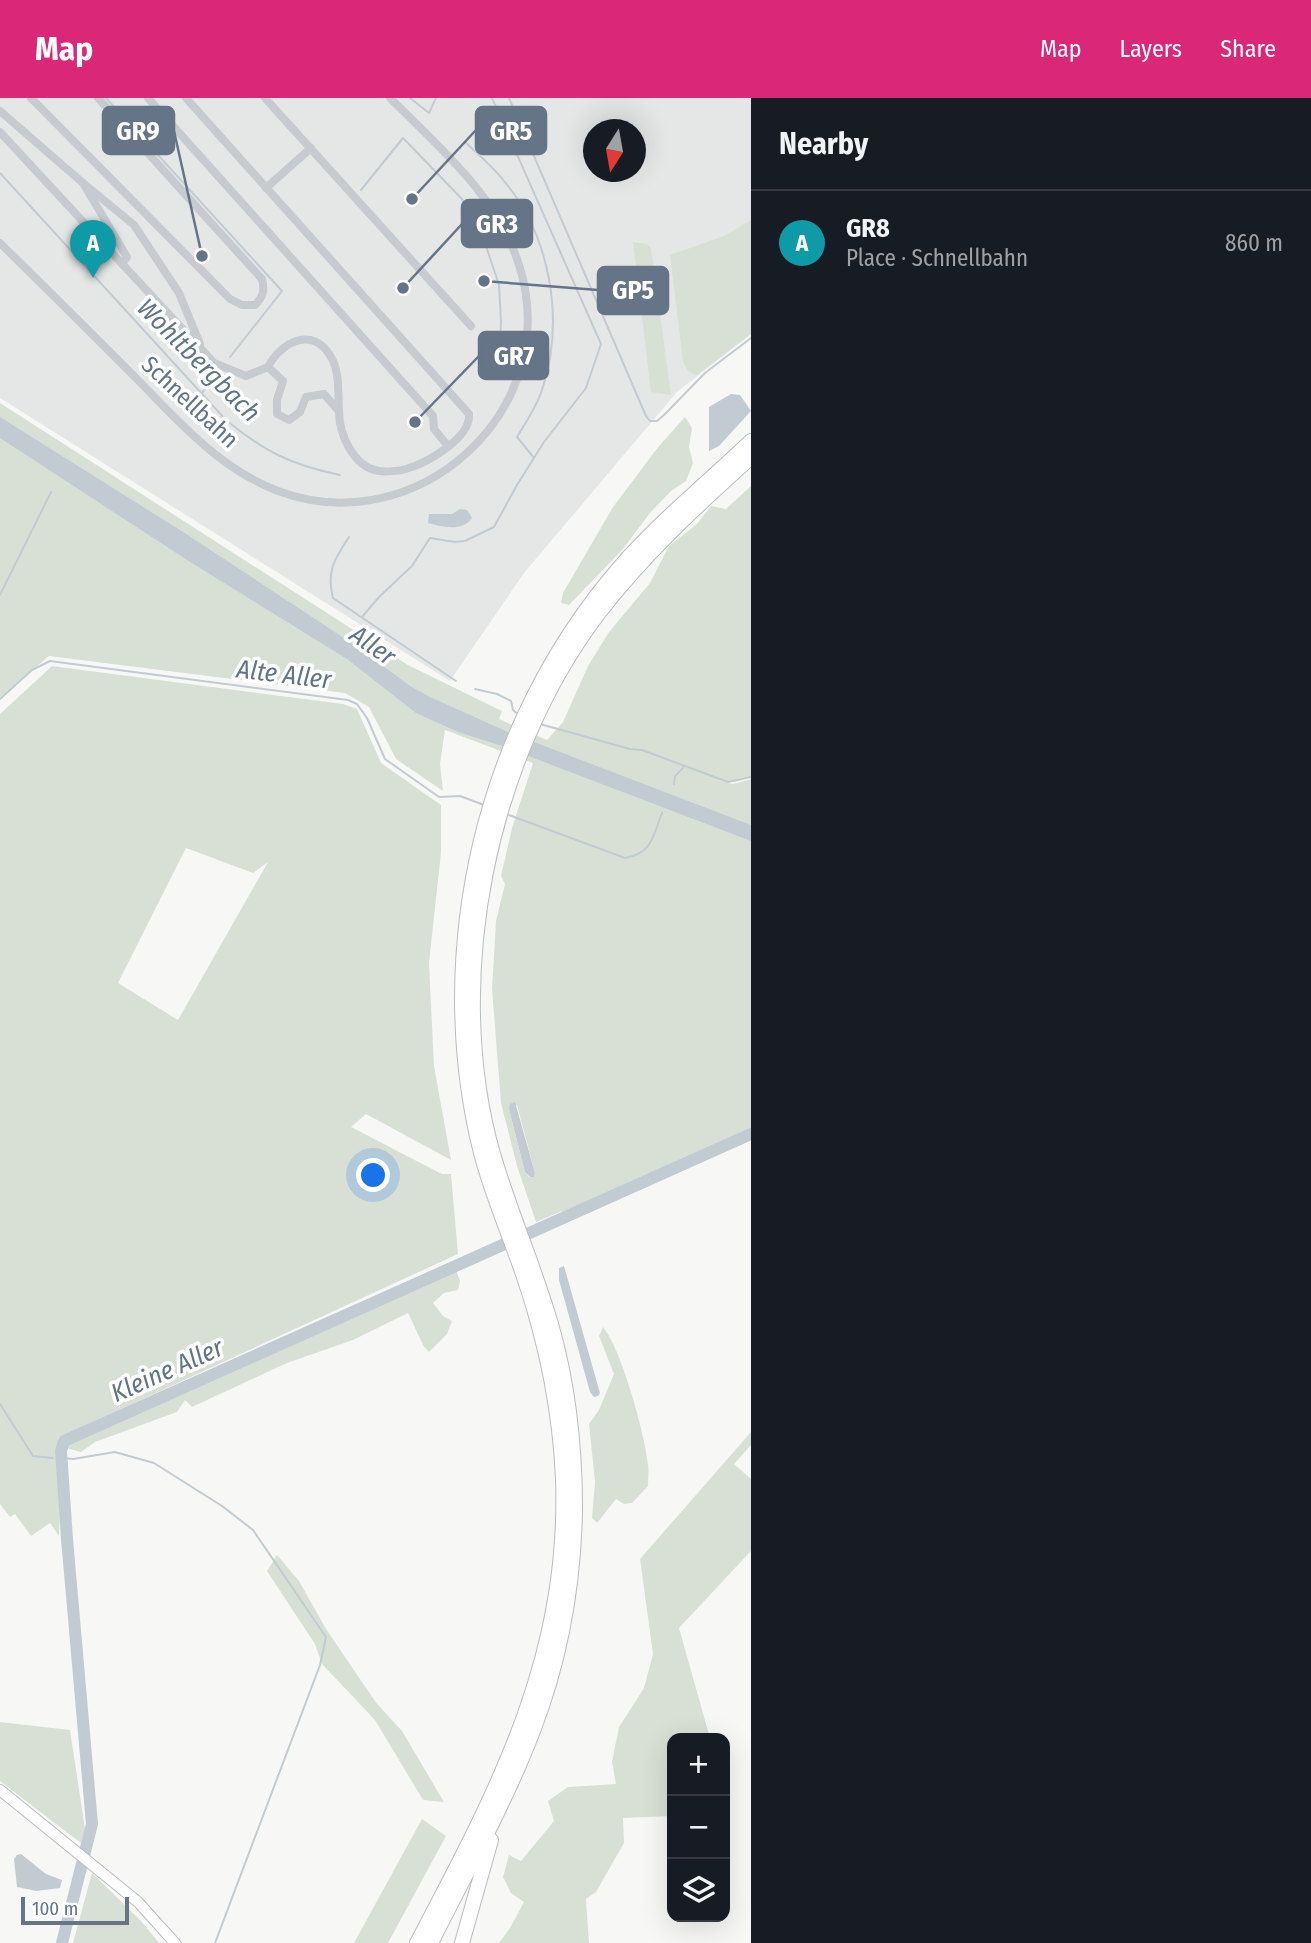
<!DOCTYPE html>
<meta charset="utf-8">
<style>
:root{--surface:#171b24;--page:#242831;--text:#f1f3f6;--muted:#9ea1a6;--line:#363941;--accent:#db2777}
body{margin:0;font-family:"Fira Sans Condensed",sans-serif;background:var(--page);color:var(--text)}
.controls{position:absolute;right:21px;bottom:21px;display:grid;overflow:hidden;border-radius:14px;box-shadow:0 7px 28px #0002}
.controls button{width:63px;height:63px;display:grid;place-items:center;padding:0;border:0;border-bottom:2px solid var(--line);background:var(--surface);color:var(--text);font:35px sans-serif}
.compass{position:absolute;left:583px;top:21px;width:63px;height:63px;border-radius:50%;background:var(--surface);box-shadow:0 7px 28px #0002;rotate:191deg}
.scale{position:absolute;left:21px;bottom:18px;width:108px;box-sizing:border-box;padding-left:7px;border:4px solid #657487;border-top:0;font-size:19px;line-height:24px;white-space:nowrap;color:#657487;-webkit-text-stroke:5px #fff;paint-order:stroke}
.you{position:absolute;left:374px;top:1078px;width:24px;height:24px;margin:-18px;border:5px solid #fff;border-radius:50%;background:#1a73e8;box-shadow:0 0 0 10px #1a73e833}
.badge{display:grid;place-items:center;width:46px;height:46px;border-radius:50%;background:var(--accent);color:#fff;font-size:23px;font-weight:700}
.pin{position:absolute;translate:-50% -58px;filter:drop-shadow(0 2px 4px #0008)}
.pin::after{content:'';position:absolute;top:37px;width:24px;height:21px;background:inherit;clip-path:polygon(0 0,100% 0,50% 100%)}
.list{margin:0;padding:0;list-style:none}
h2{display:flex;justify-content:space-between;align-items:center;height:91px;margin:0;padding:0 28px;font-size:30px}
h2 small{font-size:23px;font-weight:400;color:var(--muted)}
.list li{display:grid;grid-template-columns:46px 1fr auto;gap:21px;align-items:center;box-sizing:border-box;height:105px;padding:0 28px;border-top:2px solid var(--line)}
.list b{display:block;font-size:26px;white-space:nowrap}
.list p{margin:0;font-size:23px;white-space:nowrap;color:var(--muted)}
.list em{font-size:23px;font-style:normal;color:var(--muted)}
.icon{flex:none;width:38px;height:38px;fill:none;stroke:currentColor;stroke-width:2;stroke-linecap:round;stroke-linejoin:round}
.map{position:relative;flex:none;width:751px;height:1845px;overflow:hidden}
header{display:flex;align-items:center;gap:42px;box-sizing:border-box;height:98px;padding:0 35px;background:var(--accent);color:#fff}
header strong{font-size:33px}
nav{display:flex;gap:38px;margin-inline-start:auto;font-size:24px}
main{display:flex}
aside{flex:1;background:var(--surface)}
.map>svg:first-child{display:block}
.built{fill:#e5e7e6;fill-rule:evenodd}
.green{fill:#d8e0d6;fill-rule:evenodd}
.water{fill:#c2cbd2}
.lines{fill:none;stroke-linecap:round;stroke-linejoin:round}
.stream{stroke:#c2cbd2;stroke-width:2}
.river{stroke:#c2cbd2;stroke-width:12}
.secondary-casing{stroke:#b9bdc3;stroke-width:12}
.highway-casing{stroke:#b9bcc0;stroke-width:16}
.street{stroke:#c7cace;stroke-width:8}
.secondary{stroke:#fff;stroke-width:10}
.highway{stroke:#fff;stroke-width:14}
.labels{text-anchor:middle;stroke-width:7;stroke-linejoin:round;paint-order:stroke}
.street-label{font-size:24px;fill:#657487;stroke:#fff}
.water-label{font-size:26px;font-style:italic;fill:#617583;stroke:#fff}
.leader{fill:none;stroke:#657487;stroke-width:2.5}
.callout-dot{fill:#657487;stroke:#fff;stroke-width:2.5}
.callout{fill:#657487;stroke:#657487;stroke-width:2.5}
.callout-label{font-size:26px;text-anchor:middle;font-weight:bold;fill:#fff}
</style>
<header>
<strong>Map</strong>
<nav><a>Map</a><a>Layers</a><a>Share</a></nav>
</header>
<main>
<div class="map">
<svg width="751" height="1845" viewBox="0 0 751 1845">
<rect width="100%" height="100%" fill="#f7f8f5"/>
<!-- built -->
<path class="built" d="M0,0h751v236l-74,58 -153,181 -74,108 -450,-283zM594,32h42v42h-42z"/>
<!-- green -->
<g class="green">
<path d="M751,122v114l-54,41 -8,-3 -6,-10 -13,-107 54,-19z"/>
<path d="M633,144l14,2 4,4 20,147 -20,-3z"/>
<path d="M0,305l408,262 94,46 -3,8 48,21 16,-18 25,-56 21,-34 41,-49 19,-37 28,-22 14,-18 15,3 25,-23v291l-16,5 -18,-2 16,4 18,-5v360l-187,81 -2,-9 -26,11 -19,-56 -16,-63 -9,-114 4,-68 9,-37 -4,-8 11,-48 21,-65 -88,-33 -5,34 3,27 -47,-32 -27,-52 -24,-14 -296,-37 -49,42zM517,1007l18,68 -1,4h-5l-4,-5 -16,-63z"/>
<path d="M685,319l7,11 -3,19 4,16 -7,18 -15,10 -21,22 -28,37 -53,55 -8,-2 2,-10 50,-86 46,-61z"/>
<path d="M52,568l291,38 14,5 24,54 60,42v48l-12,110 5,103 17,94 -85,-46 -15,13 91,47h9l7,80 -400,184 4,18 -3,80 -9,-13 -19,13 -16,-22 -5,3 -10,-13v-790zM186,750l67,25 15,-11 -90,158 -60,-37z"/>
<path d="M455,1170l5,13 -2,9 -14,3 -11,10 10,13 9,5 -5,13 -18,18 -5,-5 -16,-34 -55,27 -66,23 -95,44 -7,-7 -8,12 -82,30 -14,10 -19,-5z"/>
<path d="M603,1229c18,21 42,107 45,137 1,7 0,15 0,22l-16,17 -8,1 -8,-5 -19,24 -5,-5 3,-36 -6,-58 10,-14 15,-36 -15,-38z"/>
<path d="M751,1334v13l-17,19 17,15v72l-72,77 31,110h-38v78l-49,2 1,25 -28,49 -10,7 3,44h-90l11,-15 14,-26 -13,-9 -8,-16 6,-22 12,6 33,-40 -6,-20 20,-14 48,-3 -4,-22 7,-35 25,-39 9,-34 -13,-95z"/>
<path d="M277,1457l22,26 27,48 51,75 25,27 42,71 -21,-2 -48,-80 -53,-56 -7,-20 -48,-73z"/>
<path d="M0,1624l70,8 15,99 -4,14 -81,-62z"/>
<path d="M422,1721l24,17 -58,107h-34z"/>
<path d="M92,1775l49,48 18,22h-86z"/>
</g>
<!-- water -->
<g class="water">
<path d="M731,296l9,1 11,16 -32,35 -10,5v-44z"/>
<path d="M0,319l191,120 168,111 51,38 20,11 78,35 243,93v16l-249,-95 -44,-14 -42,-19 -69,-54 -160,-99 -187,-122z"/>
<path d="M460,411l7,1 5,8c-10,14 -29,9 -44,5l1,-9h23z"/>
<path d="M515,1004l20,71 -1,4h-4l-5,-5 -16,-63 1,-5z"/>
<path d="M564,1168l36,127 -2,3 -4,1 -4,-5 -31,-112v-12z"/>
<path d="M21,1756l25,20 16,6 -2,8 -24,3 -19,-4 -3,-28 3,-4z"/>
</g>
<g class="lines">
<!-- stream -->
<g class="stream">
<path d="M106,0l176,193 -52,66"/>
<path d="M410,0l19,15 7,-15"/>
<path d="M509,0l137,318 4,5h7l7,-6 41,-42 46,-35"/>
<path d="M466,45c13,12 27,24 38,38 47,56 61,140 38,209 -5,16 -16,32 -25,47l17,21"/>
<path d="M0,75l225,246c38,32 66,46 115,56"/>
<path d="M361,92l42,-52 59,61 24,47 13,39 2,37 -2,37"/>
<path d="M201,296l14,-17"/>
<path d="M349,439c-14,22 -23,33 -16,61l123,83"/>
<path d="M0,497l51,-103"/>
<path d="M362,519l17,-20 33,-31 18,-28 25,4 10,-1 29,-14 23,-42 27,-43 42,-54 15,-44 -109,-246"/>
<path d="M475,591l22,5 14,7 2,9 6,5"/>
<path d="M0,601l32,-29 18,-9 298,39 9,4 10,14 18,41 54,38 21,-1 24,9"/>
<path d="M540,626l90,25 12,1 43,16"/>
<path d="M674,686l1,-8 10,-10 43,16 23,-5"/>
<path d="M509,717l116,43c27,-4 28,-22 37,-45"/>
<path d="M0,1306l33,52 20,2"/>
<path d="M62,1360l11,1 42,-7 39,11 68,43 31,24 73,107 -6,28 -105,278"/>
</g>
<!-- river -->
<path class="river" d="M62,1845l30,-119 -25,-285 -6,-88 3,-10 687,-307"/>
<!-- secondary casing -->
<g class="secondary-casing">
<path id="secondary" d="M0,1692l138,112 37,41"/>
</g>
<!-- highway casing -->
<g class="highway-casing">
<g id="highway">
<path d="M417,1845c81,-154 152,-285 146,-464 -3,-69 -17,-137 -39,-202 -14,-41 -32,-82 -43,-124 -51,-202 3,-429 139,-586 40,-46 87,-84 131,-126"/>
<path d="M431,1845c35,-70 74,-139 102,-212 27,-70 41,-147 42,-223 0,-61 -7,-125 -24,-184 -17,-58 -41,-112 -58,-170 -50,-175 -4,-396 105,-540 45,-59 99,-108 153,-157"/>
<path d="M462,1845l29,-103"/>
</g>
</g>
<!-- street -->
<g class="street">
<path d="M31,0l199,201 12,6h13c8,-8 10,-14 7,-26l-164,-181"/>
<path d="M148,0l285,318 1,13 14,17"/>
<path d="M265,0l206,228"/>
<path d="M0,13l83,72 44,74 -5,7"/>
<path d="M0,34l214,231 32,13 22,-9 15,14 -6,19v14l12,6 11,-8 6,-15 18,-3 15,17c0,23 14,56 40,60 7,1 20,0 27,-2 21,-6 65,-31 63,-55l-283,-316"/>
<path d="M83,85l51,42 45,68 21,51"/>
<path d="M266,90l45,-40"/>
<path d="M0,145c44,43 88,87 131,130 45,45 86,95 147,118 139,52 285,-80 242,-223 -21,-71 -80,-120 -130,-170"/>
<path d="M268,269c13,-25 45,-42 63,-10 9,15 7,38 8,54"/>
</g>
<!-- secondary -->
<use href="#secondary" class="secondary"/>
<!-- highway -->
<use href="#highway" class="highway"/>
</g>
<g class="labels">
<!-- street labels -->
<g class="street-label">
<text transform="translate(190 304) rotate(43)" y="8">Schnellbahn</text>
</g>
<!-- water labels -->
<g class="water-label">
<text transform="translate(199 262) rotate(45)" y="9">Wohltbergbach</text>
<text transform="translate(373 547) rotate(35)" y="9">Aller</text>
<text transform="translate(284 576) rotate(7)" y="9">Alte Aller</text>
<text transform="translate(167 1272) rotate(-24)" y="9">Kleine Aller</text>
</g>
</g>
<!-- callouts -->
<path class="leader" d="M412 101L476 32M202 158L174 33M403 190L462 126M484 183L598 192M415 324L479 258"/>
<g class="callout-dot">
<circle cx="412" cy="101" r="7"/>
<circle cx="202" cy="158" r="7"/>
<circle cx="403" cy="190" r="7"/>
<circle cx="484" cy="183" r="7"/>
<circle cx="415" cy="324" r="7"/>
</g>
<g class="callout">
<rect x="476" y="9" width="70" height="47" rx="7"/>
<rect x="103" y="9" width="71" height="47" rx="7"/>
<rect x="462" y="102" width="70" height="47" rx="7"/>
<rect x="598" y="169" width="70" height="47" rx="7"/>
<rect x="479" y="234" width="69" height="47" rx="7"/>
</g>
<g class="callout-label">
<text x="511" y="42">GR5</text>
<text x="138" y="42">GR9</text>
<text x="497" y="135">GR3</text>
<text x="633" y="201">GP5</text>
<text x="514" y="267">GR7</text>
</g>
</svg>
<div class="controls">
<button>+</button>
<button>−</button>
<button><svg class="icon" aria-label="layers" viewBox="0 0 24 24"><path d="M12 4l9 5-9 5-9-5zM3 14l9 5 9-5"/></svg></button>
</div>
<svg class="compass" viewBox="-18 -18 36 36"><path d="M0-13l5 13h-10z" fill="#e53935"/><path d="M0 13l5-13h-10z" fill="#9ea1a6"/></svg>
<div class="scale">100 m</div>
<div class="you"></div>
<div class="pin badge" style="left:93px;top:180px;background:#0f9aa8">A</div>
</div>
<aside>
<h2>Nearby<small></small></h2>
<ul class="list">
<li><span class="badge" style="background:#0f9aa8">A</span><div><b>GR8</b><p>Place · Schnellbahn</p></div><em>860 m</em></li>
</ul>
</aside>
</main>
